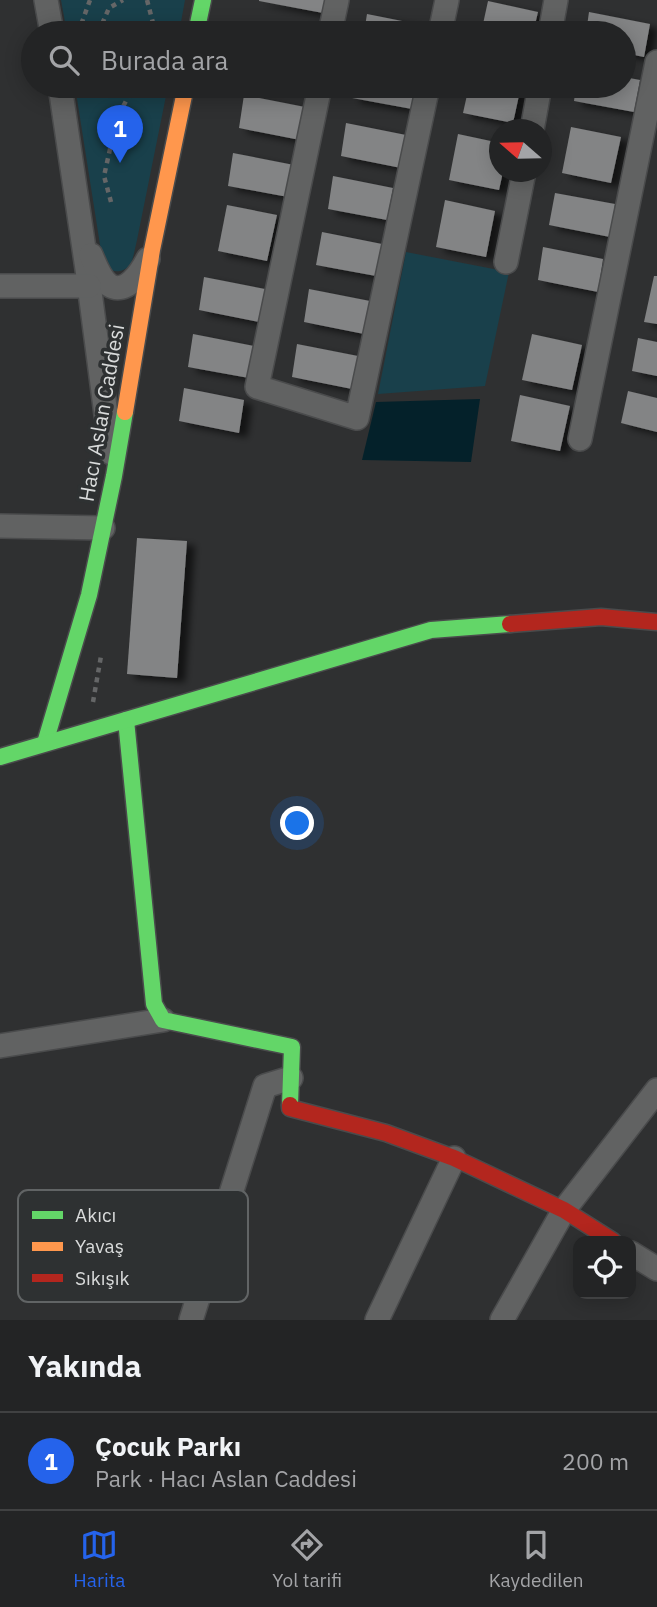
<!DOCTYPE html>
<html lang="tr">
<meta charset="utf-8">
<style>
:root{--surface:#232425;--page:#2b2c2d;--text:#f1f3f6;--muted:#a3a4a7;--line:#404142;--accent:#2563eb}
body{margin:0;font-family:"IBM Plex Sans",sans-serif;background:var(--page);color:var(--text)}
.controls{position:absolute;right:21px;bottom:21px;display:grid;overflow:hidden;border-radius:14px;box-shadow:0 4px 18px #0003}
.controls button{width:63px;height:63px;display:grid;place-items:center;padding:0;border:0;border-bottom:2px solid var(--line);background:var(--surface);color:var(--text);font:35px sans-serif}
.compass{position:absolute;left:489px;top:119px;width:63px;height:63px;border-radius:50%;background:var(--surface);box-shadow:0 4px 18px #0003;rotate:290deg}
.you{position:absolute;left:298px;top:824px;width:24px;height:24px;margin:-18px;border:5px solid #fff;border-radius:50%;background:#1a73e8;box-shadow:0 0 0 10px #1a73e833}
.badge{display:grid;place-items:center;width:46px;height:46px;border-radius:50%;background:var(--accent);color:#fff;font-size:23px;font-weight:700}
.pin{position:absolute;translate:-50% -58px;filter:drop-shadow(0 2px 4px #0008)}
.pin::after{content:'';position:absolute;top:37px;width:24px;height:21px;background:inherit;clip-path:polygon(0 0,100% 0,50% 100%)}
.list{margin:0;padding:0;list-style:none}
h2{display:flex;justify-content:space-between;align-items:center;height:91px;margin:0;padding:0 28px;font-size:30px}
h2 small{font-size:23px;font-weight:400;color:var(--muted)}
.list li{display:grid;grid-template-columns:46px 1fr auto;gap:21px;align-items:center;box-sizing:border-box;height:98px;padding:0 28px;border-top:2px solid var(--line)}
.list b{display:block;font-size:26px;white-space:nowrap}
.list p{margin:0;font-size:23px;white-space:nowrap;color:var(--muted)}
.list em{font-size:23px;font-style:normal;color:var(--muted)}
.icon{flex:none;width:38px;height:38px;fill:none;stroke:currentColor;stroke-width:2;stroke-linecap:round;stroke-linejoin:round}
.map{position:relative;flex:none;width:657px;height:1320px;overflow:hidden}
.search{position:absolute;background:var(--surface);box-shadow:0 4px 18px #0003;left:21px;right:21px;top:21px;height:77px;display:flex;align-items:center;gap:18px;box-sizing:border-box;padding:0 24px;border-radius:38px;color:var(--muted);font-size:26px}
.sheet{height:189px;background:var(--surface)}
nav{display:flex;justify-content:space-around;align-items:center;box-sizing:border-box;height:98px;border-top:2px solid var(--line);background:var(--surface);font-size:19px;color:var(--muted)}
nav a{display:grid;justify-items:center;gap:4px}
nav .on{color:var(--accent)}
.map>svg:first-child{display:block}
.green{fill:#19404b}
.water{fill:#04212a}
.building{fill:#838485;filter:url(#shadow)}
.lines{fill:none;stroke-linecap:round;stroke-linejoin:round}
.street-casing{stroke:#4a4b4c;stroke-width:26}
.fast-casing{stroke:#4a4b4c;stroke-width:19}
.slow-casing{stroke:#4a4b4c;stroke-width:19}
.jam-casing{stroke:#4a4b4c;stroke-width:19}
.path{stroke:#656667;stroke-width:4.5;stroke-dasharray:5 5;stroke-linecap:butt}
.street{stroke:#616262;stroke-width:23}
.fast{stroke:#63d668;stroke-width:16}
.slow{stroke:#ff974d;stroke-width:16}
.jam{stroke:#b3261e;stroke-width:16}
.labels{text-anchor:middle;stroke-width:7;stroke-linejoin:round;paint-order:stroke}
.street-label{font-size:21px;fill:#d9dbdb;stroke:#2e3132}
.key{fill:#2e3132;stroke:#616465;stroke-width:2}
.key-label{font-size:19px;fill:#d9dbdb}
</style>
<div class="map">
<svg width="657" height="1320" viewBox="0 0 657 1320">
<defs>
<filter id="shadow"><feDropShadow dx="8" dy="4.5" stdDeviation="3.5" flood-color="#0009"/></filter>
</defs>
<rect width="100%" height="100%" fill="#2f3031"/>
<!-- green -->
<g class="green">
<path d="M61,0h124l-6,33h-112z"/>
<path d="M75,86h93l-31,154c-2,8 -3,16 -6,23 -4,8 -17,12 -24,4 -3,-4 -4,-11 -6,-16z"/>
<path d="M406,252l103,20 -24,114 -107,8z"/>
</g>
<!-- water -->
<path class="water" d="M480,399l-9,63 -109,-2 14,-58z"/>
<!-- building -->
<g class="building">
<path d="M259,0h66l-2,13 -64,-12z"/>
<path d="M488,1l50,11 -5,21h-52z"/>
<path d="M589,12l61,12 -6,33 -20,-4v-20h-38z"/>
<path d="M367,14l60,12 -1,7h-62z"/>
<path d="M268,28l18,4v1h-19z"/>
<path d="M624,77l16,3 -6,32 -60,-11 2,-15h48z"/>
<path d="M354,86h62l-4,23 -60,-11z"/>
<path d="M469,86h52l-8,37 -50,-10z"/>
<path d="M244,95l61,12 -5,33 -61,-12z"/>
<path d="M346,123l60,12 -5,33 -60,-12z"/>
<path d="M571,127l50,10 -10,46 -49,-10z"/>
<path d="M458,134l42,9v29h3l-4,18 -50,-10z"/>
<path d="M233,153l61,12 -6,32 -60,-11z"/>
<path d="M333,176l60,12 -6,32 -59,-11z"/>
<path d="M555,193l60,11 -5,33 -61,-12z"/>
<path d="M445,200l50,11 -9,46 -50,-10z"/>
<path d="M227,205l50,10 -10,46 -49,-10z"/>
<path d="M322,232l60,12 -6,32 -60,-11z"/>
<path d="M543,247l60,12 -5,33 -60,-12z"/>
<path d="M654,276h3v48l-13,-2z"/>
<path d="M204,277l61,12 -6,33 -60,-12z"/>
<path d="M309,289l61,12 -6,33 -60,-12z"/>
<path d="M193,334l61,12 -5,32 -61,-11z"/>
<path d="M532,334l50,11 -10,45 -50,-10z"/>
<path d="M638,338l19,4v34l-25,-5z"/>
<path d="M297,344l61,12 -6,33 -60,-12z"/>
<path d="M184,388l60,12 -5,33 -60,-12z"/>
<path d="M628,391l29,7v34l-36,-9z"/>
<path d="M520,395l50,11 -10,45 -49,-10z"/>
<path d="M137,538l50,3 -10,137 -50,-4z"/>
</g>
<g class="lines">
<!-- street casing -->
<g class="street-casing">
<g id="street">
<path d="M46,0l6,33"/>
<path d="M330,33l7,-33"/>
<path d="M440,33l7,-33"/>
<path d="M550,33l6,-33"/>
<path d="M60,86l27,183 24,184"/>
<path d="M320,86l-63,301 100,31 71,-332"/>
<path d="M532,130l8,-44"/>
<path d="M91,255c4,9 9,24 18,30 17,11 32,-13 39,-26"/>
<path d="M506,262l18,-90"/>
<path d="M0,286h89"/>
<path d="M580,439l77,-377"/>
<path d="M0,526l103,2"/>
<path d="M0,1046l163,-26"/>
<path d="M631,1253l26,16"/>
<path d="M191,1320l74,-234 26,-8"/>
<path d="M377,1320l77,-162"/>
<path d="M502,1320l62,-110 93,-120"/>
</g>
</g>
<!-- fast casing -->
<g class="fast-casing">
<g id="fast">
<path d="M196,33l7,-33"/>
<path d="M126,720l28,284 9,16 129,27 -2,58"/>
<path d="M45,743l44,-148 25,-119 11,-64"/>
<path d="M0,757l431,-127 79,-6"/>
</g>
</g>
<!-- slow casing -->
<g class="slow-casing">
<path id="slow" d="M125,412l27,-162 34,-164"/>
</g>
<!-- jam casing -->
<g class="jam-casing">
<g id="jam">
<path d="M510,624l91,-7 56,5"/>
<path d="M290,1105v3l96,25 68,25 110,52 49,31"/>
</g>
</g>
<!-- path -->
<g class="path">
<path d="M147,0l6,23 -1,10"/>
<path d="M78,33l12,-33"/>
<path d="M105,33l-3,-9 7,-16 14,-8"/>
<path d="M111,202l-7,-26 13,-58 17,-32"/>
<path d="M93,702l8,-46"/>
</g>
<!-- street -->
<use href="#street" class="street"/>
<!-- fast -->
<use href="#fast" class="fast"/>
<!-- slow -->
<use href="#slow" class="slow"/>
<!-- jam -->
<use href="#jam" class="jam"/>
</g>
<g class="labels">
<!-- street labels -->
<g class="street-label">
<text transform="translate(102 413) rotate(-80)" y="7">Hacı Aslan Caddesi</text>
</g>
</g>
<!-- legend -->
<rect x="18" y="1190" width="230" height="112" rx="10" class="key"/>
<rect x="32" y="1211" width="31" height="8" fill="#63d668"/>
<rect x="32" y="1242" width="31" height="9" fill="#ff974d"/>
<rect x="32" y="1274" width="31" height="8" fill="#b3261e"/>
<g class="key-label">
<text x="75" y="1222">Akıcı</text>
<text x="75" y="1253">Yavaş</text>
<text x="75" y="1285">Sıkışık</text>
</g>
</svg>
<div class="controls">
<button><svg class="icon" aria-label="locate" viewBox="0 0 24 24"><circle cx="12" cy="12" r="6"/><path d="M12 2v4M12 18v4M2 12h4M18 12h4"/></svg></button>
</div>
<svg class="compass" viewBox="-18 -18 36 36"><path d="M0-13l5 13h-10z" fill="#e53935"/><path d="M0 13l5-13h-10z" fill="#a3a4a7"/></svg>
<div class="you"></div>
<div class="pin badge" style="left:120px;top:163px">1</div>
<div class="search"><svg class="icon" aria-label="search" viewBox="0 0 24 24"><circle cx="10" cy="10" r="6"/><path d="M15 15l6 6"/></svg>Burada ara</div>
</div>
<section class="sheet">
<h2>Yakında<small></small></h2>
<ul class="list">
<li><span class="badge">1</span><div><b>Çocuk Parkı</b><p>Park · Hacı Aslan Caddesi</p></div><em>200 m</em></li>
</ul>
</section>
<nav>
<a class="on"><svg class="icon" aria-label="map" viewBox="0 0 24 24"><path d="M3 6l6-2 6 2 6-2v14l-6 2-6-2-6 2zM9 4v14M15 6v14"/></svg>Harita</a>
<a><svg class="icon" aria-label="directions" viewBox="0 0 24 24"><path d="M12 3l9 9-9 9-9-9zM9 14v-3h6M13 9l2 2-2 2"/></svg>Yol tarifi</a>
<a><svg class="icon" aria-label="saved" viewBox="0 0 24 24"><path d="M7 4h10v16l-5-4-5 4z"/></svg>Kaydedilen</a>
</nav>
